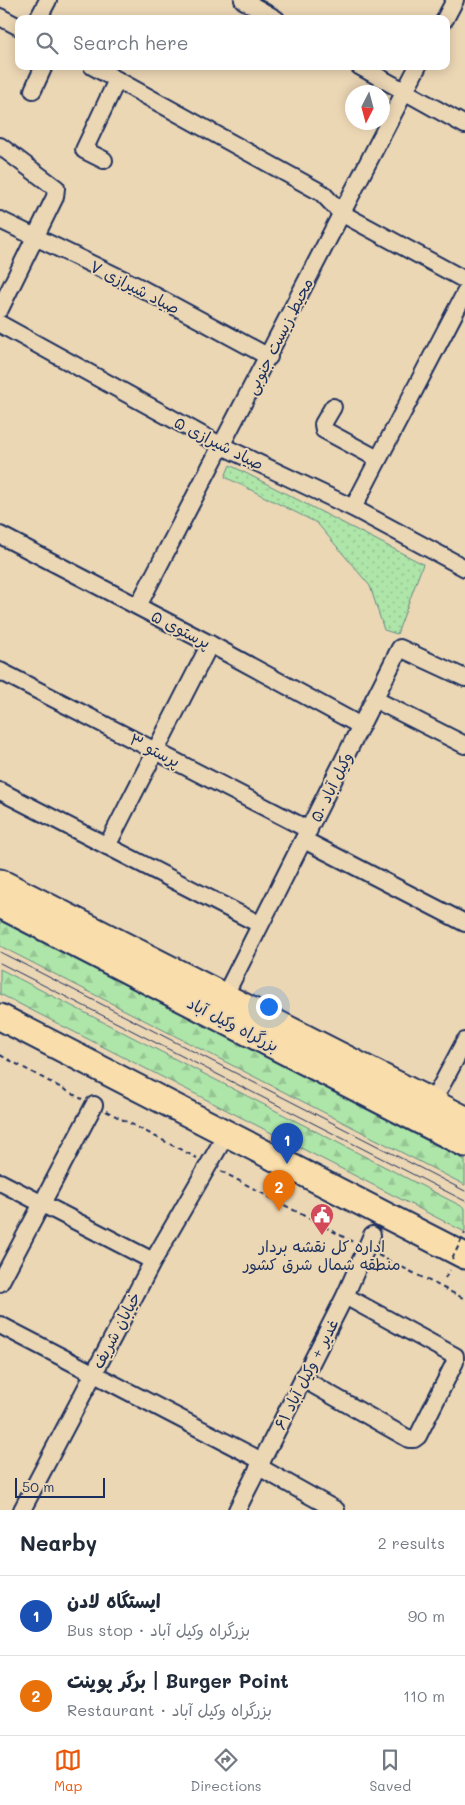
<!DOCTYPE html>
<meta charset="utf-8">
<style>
:root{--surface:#fff;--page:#f6f6f7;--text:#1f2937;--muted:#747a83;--line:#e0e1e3;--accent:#ea580c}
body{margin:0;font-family:Mali,"Playpen Sans Arabic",sans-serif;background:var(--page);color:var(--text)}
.compass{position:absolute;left:345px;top:85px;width:45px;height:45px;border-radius:50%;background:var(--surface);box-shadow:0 2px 12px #0003;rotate:186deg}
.scale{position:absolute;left:15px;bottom:12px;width:90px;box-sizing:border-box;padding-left:5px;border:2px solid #1b2f5e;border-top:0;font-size:14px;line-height:18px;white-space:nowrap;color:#1b2f5e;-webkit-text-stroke:4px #ecd7b5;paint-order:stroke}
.you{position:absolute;left:268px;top:1006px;width:18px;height:18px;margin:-12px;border:4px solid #fff;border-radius:50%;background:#1a73e8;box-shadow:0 0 0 8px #1a73e833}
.badge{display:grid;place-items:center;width:32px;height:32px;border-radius:50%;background:var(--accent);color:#fff;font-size:16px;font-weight:700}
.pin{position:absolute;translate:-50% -41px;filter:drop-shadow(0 1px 2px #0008)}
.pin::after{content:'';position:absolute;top:26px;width:18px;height:15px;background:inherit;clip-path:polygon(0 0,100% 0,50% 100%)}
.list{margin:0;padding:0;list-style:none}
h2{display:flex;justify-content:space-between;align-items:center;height:65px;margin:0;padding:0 20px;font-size:21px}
h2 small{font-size:16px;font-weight:400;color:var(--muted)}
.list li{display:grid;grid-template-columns:32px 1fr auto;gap:15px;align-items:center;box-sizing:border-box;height:80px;padding:0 20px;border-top:1px solid var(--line)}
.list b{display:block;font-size:19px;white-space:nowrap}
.list p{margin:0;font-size:16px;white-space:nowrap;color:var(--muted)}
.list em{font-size:16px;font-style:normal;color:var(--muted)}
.icon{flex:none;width:28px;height:28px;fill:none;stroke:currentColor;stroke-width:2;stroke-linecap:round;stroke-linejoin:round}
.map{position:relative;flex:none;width:465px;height:1510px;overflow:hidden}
.search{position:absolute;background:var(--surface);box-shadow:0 2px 12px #0003;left:15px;right:15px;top:15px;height:55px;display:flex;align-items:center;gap:12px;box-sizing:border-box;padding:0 18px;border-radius:10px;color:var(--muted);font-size:19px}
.sheet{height:225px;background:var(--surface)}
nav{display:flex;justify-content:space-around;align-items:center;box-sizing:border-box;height:70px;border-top:1px solid var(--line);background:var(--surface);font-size:14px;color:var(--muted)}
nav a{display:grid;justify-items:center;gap:2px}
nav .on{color:var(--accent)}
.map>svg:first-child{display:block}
.green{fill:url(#green-dots);stroke:#648a83}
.forest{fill:url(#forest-firs);stroke:#648a83}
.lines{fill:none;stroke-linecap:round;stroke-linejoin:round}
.minor-casing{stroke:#1b2f5e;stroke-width:20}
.highway-casing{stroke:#1b2f5e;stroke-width:29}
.path{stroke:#1b2f5e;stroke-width:2;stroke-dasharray:5 4;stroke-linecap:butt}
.minor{stroke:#ecd7b5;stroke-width:16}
.highway{stroke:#f9deab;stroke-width:25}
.tram{stroke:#1b2f5e;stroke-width:1}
.path-bridge{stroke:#1b2f5e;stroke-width:2;stroke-dasharray:5 4;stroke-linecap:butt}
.labels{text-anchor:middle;stroke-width:4;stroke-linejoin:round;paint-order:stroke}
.street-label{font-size:16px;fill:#1b2f5e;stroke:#ecd7b5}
.poi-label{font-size:16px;fill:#1b2f5e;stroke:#ecd7b5}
</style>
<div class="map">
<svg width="465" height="1510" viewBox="0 0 465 1510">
<defs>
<pattern id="green-dots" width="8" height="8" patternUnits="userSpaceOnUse" patternTransform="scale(1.25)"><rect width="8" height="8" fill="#aee5a8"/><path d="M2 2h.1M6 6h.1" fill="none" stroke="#95c593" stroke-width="1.8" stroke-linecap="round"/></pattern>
<pattern id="forest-firs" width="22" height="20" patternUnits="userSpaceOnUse" patternTransform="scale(1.25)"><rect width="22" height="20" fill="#aee5a8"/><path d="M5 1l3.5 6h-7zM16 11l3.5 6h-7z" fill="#95c593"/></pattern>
</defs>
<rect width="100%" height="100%" fill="#ecd7b5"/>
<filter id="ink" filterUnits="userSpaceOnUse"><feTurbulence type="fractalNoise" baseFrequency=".02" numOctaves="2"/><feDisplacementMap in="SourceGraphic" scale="10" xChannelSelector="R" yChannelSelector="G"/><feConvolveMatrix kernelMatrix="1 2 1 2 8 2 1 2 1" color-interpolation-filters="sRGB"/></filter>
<g filter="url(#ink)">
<!-- green -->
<path class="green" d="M230,465l193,99 -26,70 -13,-4 -14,-44 -53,-63 -92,-46z"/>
<!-- forest -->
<g class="forest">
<path d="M0,921l465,239v25l-465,-239z"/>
<path d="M0,969l465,239v24l-465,-238z"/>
</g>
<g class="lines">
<!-- minor casing -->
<g class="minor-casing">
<g id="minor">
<path d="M243,0l33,19"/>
<path d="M0,17l19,10"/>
<path d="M38,19l10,-19"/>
<path d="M445,19l10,-19"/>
<path d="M92,66l230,127 19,20 124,67"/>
<path d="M359,66l106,59"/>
<path d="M33,90l11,-24"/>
<path d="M0,146l56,42 -1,9 -55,112"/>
<path d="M104,160l-20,-10 33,-70"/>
<path d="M0,220l137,66 132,71"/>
<path d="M0,324l222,122 131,62 112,60"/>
<path d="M333,407l-10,17 1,6 54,29"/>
<path d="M353,508l112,-215"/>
<path d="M0,535l210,109 151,82"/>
<path d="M138,606l280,-540"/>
<path d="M0,671l309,159"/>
<path d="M374,699l91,46"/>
<path d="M0,791l259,133"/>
<path d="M304,840l161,83"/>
<path d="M107,846l103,-202"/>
<path d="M224,997l176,-349 65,30"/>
<path d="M432,1103l33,-62"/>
<path d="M0,1182l153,79"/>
<path d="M0,1283l94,-178"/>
<path d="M0,1325l262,136"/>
<path d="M303,1379l106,60h5l4,-3 37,-74v-6l-110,-60"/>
<path d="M259,1467l77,43"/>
<path d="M22,1510l131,-249 74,-128"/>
<path d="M237,1510l108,-214 27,-61"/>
</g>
</g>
<!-- highway casing -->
<g class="highway-casing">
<g id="highway">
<path d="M0,882l465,237"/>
<path d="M0,905l465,239"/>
<path d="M0,1017l465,239"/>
</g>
</g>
<!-- path -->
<g class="path">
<path d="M0,1055l82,44"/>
<path d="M106,1111l91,47"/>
<path d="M221,1171l132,71"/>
<path d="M378,1255l87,44"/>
<path d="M445,1278l5,-8"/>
</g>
<!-- minor -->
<use href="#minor" class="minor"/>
<!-- highway -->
<use href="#highway" class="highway"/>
<!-- tram -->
<g class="tram">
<path d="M0,952l465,239"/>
<path d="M0,963l465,238"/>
</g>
<!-- path-bridge -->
<path class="path-bridge" d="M452,1259l13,-26"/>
</g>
</g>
<!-- icons -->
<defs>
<g id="civic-pin" transform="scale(1.25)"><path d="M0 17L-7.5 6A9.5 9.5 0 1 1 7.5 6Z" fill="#d1495b" stroke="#ecd7b5"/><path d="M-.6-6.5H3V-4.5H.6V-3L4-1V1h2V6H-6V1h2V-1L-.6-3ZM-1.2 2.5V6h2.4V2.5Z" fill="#fff"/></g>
</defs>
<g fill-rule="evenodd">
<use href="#civic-pin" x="322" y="1215"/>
</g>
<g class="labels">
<!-- street labels -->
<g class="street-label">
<text transform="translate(135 287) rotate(27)" y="6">صیاد شیرازی ۷</text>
<text transform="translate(279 336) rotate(-63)" y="6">محیط زیست جنوبی</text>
<text transform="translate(219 443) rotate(27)" y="6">صیاد شیرازی ۵</text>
<text transform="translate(181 629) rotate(27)" y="6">پرستوی ۵</text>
<text transform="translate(155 750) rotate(27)" y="6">پرستو ۳</text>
<text transform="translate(331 787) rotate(-64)" y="6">۵۰ وکیل آباد</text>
<text transform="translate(233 1024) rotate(27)" y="6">بزرگراه وکیل آباد</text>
<text transform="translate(116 1330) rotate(-62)" y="6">خیابان شریف</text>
<text transform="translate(306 1374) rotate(-63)" y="6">غدیر + وکیل آباد ۶۱</text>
</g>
<!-- poi labels -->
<g class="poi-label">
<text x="322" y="1252">اداره کل نقشه بردار<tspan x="322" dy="18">منطقه شمال شرق کشور</tspan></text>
</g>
</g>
</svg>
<svg class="compass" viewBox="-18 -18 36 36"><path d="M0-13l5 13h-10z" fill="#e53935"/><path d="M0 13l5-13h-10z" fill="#747a83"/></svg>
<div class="scale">50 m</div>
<div class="you"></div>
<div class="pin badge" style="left:287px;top:1164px;background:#1a4fb4">1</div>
<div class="pin badge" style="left:279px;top:1211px;background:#e8710a">2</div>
<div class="search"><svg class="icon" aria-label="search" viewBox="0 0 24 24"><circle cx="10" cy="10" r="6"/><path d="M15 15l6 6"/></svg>Search here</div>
</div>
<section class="sheet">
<h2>Nearby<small>2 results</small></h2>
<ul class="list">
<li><span class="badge" style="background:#1a4fb4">1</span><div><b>ایستگاه لادن</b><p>Bus stop · بزرگراه وکیل آباد</p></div><em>90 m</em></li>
<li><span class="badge" style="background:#e8710a">2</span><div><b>برگر پوینت | Burger Point</b><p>Restaurant · بزرگراه وکیل آباد</p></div><em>110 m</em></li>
</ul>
</section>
<nav>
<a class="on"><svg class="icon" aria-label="map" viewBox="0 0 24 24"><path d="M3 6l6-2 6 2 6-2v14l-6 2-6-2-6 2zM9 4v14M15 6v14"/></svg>Map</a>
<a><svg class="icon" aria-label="directions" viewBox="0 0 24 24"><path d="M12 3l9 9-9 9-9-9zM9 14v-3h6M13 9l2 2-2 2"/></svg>Directions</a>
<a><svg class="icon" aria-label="saved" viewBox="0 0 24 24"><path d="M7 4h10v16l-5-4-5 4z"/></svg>Saved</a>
</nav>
